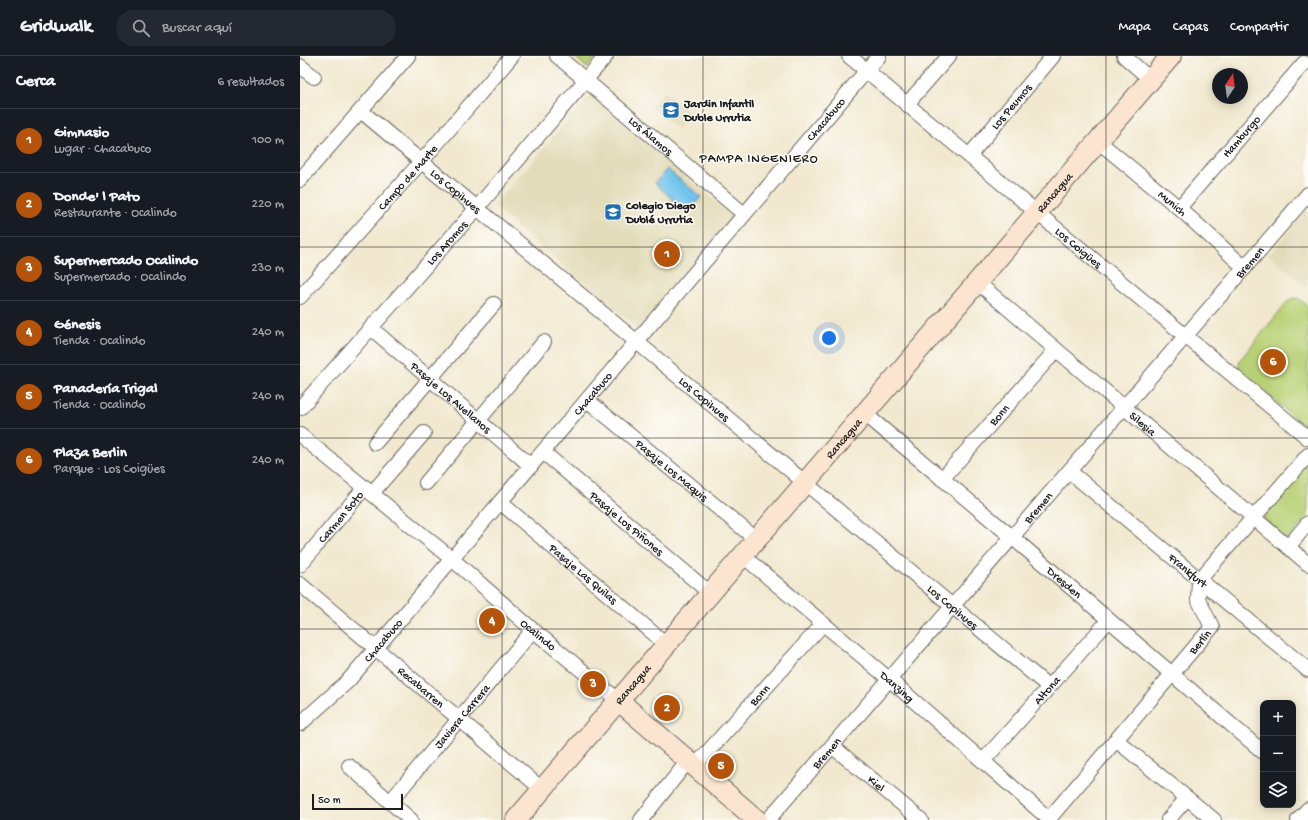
<!DOCTYPE html>
<html lang="es">
<meta charset="utf-8">
<style>
:root{--surface:#171b24;--page:#242831;--text:#f1f3f6;--muted:#9ea1a6;--line:#363941;--accent:#b45309}
body{margin:0;font-family:"Gochi Hand",sans-serif;background:var(--page);color:var(--text)}
.controls{position:absolute;right:12px;bottom:12px;display:grid;overflow:hidden;border-radius:8px;box-shadow:0 2px 10px #0003}
.controls button{width:36px;height:36px;display:grid;place-items:center;padding:0;border:0;border-bottom:1px solid var(--line);background:var(--surface);color:var(--text);font:20px sans-serif}
.compass{position:absolute;left:912px;top:12px;width:36px;height:36px;border-radius:50%;background:var(--surface);box-shadow:0 2px 10px #0003;rotate:13deg}
.scale{position:absolute;left:12px;bottom:10px;width:91px;box-sizing:border-box;padding-left:4px;border:2px solid #1c1c1c;border-top:0;font-size:11px;line-height:14px;white-space:nowrap;color:#1c1c1c;-webkit-text-stroke:3px #fdfcf7;paint-order:stroke}
.you{position:absolute;left:529px;top:282px;width:14px;height:14px;margin:-10px;border:3px solid #fff;border-radius:50%;background:#1a73e8;box-shadow:0 0 0 6px #1a73e833}
.badge{display:grid;place-items:center;width:26px;height:26px;border-radius:50%;background:var(--accent);color:#fff;font-size:13px;font-weight:700}
.pin{position:absolute;translate:-50% -50%;border:2px solid #fff;box-shadow:0 1px 4px #0006}
.list{margin:0;padding:0;list-style:none}
h2{display:flex;justify-content:space-between;align-items:center;height:52px;margin:0;padding:0 16px;font-size:17px}
h2 small{font-size:13px;font-weight:400;color:var(--muted)}
.list li{display:grid;grid-template-columns:26px 1fr auto;gap:12px;align-items:center;box-sizing:border-box;height:64px;padding:0 16px;border-top:1px solid var(--line)}
.list b{display:block;font-size:15px;white-space:nowrap}
.list p{margin:0;font-size:13px;white-space:nowrap;color:var(--muted)}
.list em{font-size:13px;font-style:normal;color:var(--muted)}
.icon{flex:none;width:22px;height:22px;fill:none;stroke:currentColor;stroke-width:2;stroke-linecap:round;stroke-linejoin:round}
.map{position:relative;flex:none;width:1008px;height:764px;overflow:hidden}
header{display:flex;align-items:center;gap:24px;box-sizing:border-box;height:56px;padding:0 20px;background:var(--surface);border-bottom:1px solid var(--line)}
header strong{font-size:19px}
nav{display:flex;gap:22px;margin-inline-start:auto;font-size:14px}
.search{width:280px;height:36px;background:var(--page);display:flex;align-items:center;gap:10px;box-sizing:border-box;padding:0 14px;border-radius:22px;color:var(--muted);font-size:15px}
main{display:flex}
aside{flex:1;background:var(--surface)}
.map>svg:first-child{display:block}
.built{fill:#e3dcba}
.green{fill:#b9d176;stroke:#6a7649}
.water{fill:#70c3ec;stroke:#467084}
.lines{fill:none;stroke-linecap:round;stroke-linejoin:round}
.street-casing{stroke:#67635b;stroke-width:16}
.secondary-casing{stroke:#67635b;stroke-width:22}
.street{stroke:#fff;stroke-width:14}
.secondary{stroke:#fce5d0;stroke-width:20}
.grid{fill:none;stroke:#1c1c1c;stroke-width:1;stroke-opacity:0.55}
.labels{text-anchor:middle;stroke-width:3;stroke-linejoin:round;paint-order:stroke}
.poi-label{font-size:12px;font-weight:bold;fill:#1c1c1c;stroke:#fdfcf7;text-anchor:start}
.street-label{font-size:12px;fill:#1c1c1c;stroke:#fdfcf7}
.neighbourhood-label{font-size:13px;letter-spacing:1px;fill:#1c1c1c;stroke:#fdfcf7}
</style>
<header>
<strong>Gridwalk</strong>
<div class="search"><svg class="icon" aria-label="search" viewBox="0 0 24 24"><circle cx="10" cy="10" r="6"/><path d="M15 15l6 6"/></svg>Buscar aquí</div>
<nav><a>Mapa</a><a>Capas</a><a>Compartir</a></nav>
</header>
<main>
<aside>
<h2>Cerca<small>6 resultados</small></h2>
<ul class="list">
<li><span class="badge">1</span><div><b>Gimnasio</b><p>Lugar · Chacabuco</p></div><em>100 m</em></li>
<li><span class="badge">2</span><div><b>Donde' l Pato</b><p>Restaurante · Ocalindo</p></div><em>220 m</em></li>
<li><span class="badge">3</span><div><b>Supermercado Ocalindo</b><p>Supermercado · Ocalindo</p></div><em>230 m</em></li>
<li><span class="badge">4</span><div><b>Génesis</b><p>Tienda · Ocalindo</p></div><em>240 m</em></li>
<li><span class="badge">5</span><div><b>Panadería Trigal</b><p>Tienda · Ocalindo</p></div><em>240 m</em></li>
<li><span class="badge">6</span><div><b>Plaza Berlin</b><p>Parque · Los Coigües</p></div><em>240 m</em></li>
</ul>
</aside>
<div class="map">
<svg width="1008" height="764" viewBox="0 0 1008 764">
<rect width="100%" height="100%" fill="#fdfcf7"/>
<filter id="ink" filterUnits="userSpaceOnUse"><feTurbulence type="fractalNoise" baseFrequency=".025" numOctaves="2"/><feDisplacementMap in="SourceGraphic" scale="8" xChannelSelector="R" yChannelSelector="G"/><feConvolveMatrix kernelMatrix="1 2 1 2 8 2 1 2 1" color-interpolation-filters="sRGB"/></filter>
<filter id="wash" filterUnits="userSpaceOnUse"><feTurbulence type="fractalNoise" baseFrequency=".012" numOctaves="4" result="noise"/><feDisplacementMap in="SourceGraphic" scale="16" xChannelSelector="R" yChannelSelector="G"/><feGaussianBlur stdDeviation="0.9" result="paint"/><feColorMatrix in="noise" values="0 0 0 0 0 0 0 0 0 0 0 0 0 0 0 0 0 1.4 0 .05"/><feComposite in="paint" operator="in"/></filter>
<g filter="url(#wash)">
<rect width="100%" height="100%" fill="#f1e8cf"/>
<!-- built -->
<g class="built">
<path d="M365,35l26,23 -13,15 -27,-22z"/>
<path d="M290,39l144,123 -94,112 -147,-124z"/>
<path d="M1008,152v80l-39,-33z"/>
</g>
<!-- green -->
<g class="green">
<path d="M274,0h23l-10,12z"/>
<path d="M994,242l5,1 9,7v122l-3,-1 -67,-58 2,-9 49,-60z"/>
<path d="M1008,402v58l-20,24 -25,-22z"/>
</g>
<!-- water -->
<path class="water" d="M367,113l34,28 -14,16 -32,-30z"/>
</g>
<g filter="url(#ink)">
<g class="lines">
<!-- street casing -->
<g class="street-casing">
<g id="street">
<path id="s1" d="M257,0l187,158"/>
<path id="s2" d="M549,0l459,382"/>
<path d="M824,0l27,24"/>
<path d="M0,10l14,11"/>
<path d="M607,48l42,-48"/>
<path id="s3" d="M61,55l688,576"/>
<path id="s4" d="M798,85l81,67 66,60"/>
<path id="s5" d="M669,100l84,-100"/>
<path d="M0,124l108,-124"/>
<path id="s6" d="M879,152l125,-145"/>
<path id="s7" d="M677,226l331,282"/>
<path id="s8" d="M0,241l121,-135 91,-106"/>
<path id="s9" d="M71,272l160,138"/>
<path id="s10" d="M287,344l170,140"/>
<path id="s11" d="M0,352l177,-200 129,-152"/>
<path id="s12" d="M565,358l147,123 251,215"/>
<path id="s13" d="M0,379l152,124 81,71 86,71"/>
<path d="M75,387l119,-139"/>
<path id="s14" d="M243,396l168,142"/>
<path id="s15" d="M769,415l239,199"/>
<path id="s16" d="M642,423l114,-129"/>
<path d="M126,427l118,-141"/>
<path d="M72,437l52,-60"/>
<path id="s17" d="M200,446l167,143"/>
<path d="M988,491l20,-24"/>
<path id="s18" d="M443,500l146,123 160,140"/>
<path id="s19" d="M0,509l65,-78"/>
<path id="s20" d="M0,528l243,206"/>
<path id="s21" d="M0,668l48,-43 531,-625"/>
<path d="M816,684l98,80"/>
<path id="s22" d="M532,690l89,74"/>
<path id="s23" d="M684,704l125,-140"/>
<path d="M49,710l62,54"/>
<path id="s24" d="M395,710l128,-142"/>
<path id="s25" d="M90,746l143,-172"/>
<path d="M341,764l47,-59"/>
<path id="s26" d="M468,764l540,-626"/>
<path id="s27" d="M748,764l164,-193 -14,-28 1,-19 109,-125"/>
<path d="M868,764l19,-22"/>
<path d="M998,764l10,-11"/>
</g>
</g>
<!-- secondary casing -->
<g class="secondary-casing">
<g id="secondary">
<path d="M319,645l138,119"/>
<path id="s28" d="M216,764l655,-764"/>
</g>
</g>
<!-- street -->
<use href="#street" class="street"/>
<!-- secondary -->
<use href="#secondary" class="secondary"/>
</g>
</g>
<!-- grid -->
<path class="grid" d="M202,0v764M403,0v764M605,0v764M806,0v764M0,191h1008M0,382h1008M0,573h1008"/>
<!-- icons -->
<defs>
<g id="school-square" transform="scale(0.9)"><rect x="-9" y="-9" width="18" height="18" rx="4" fill="#1f6fb2" stroke="#fdfcf7"/><path d="M0-5L7-2L0 1L-7-2ZM-4 1L0 2.5L4 1V4Q0 6-4 4Z" fill="#fff"/></g>
</defs>
<g fill-rule="evenodd">
<use href="#school-square" x="371" y="54"/>
<use href="#school-square" x="313" y="156"/>
</g>
<g class="labels">
<!-- poi labels -->
<g class="poi-label">
<text x="384" y="51">Jardin Infantil<tspan x="384" dy="14">Duble Urrutia</tspan></text>
<text x="326" y="153">Colegio Diego<tspan x="326" dy="14">Dublé Urrutia</tspan></text>
</g>
<!-- street labels -->
<g class="street-label">
<text dy="4" stroke="none"><textPath href="#s5" startOffset="65">Los Peumos</textPath></text>
<text dy="4" stroke="none"><textPath href="#s21" startOffset="802">Chacabuco</textPath></text>
<text dy="4" stroke="none"><textPath href="#s1" startOffset="123">Los Álamos</textPath></text>
<text dy="4" stroke="none"><textPath href="#s6" startOffset="95">Hamburgo</textPath></text>
<text dy="4" stroke="none"><textPath href="#s8" startOffset="161">Campo de Marte</textPath></text>
<text dy="4" stroke="none"><textPath href="#s3" startOffset="124">Los Copihues</textPath></text>
<text dy="4" stroke="none"><textPath href="#s28" startOffset="827">Rancagua</textPath></text>
<text dy="4" stroke="none"><textPath href="#s4" startOffset="97">Munich</textPath></text>
<text dy="4" stroke="none"><textPath href="#s11" startOffset="221">Los Aromos</textPath></text>
<text dy="4" stroke="none"><textPath href="#s2" startOffset="299">Los Coigües</textPath></text>
<text dy="4" stroke="none"><textPath href="#s26" startOffset="737">Bremen</textPath></text>
<text dy="4" stroke="none"><textPath href="#s21" startOffset="442">Chacabuco</textPath></text>
<text dy="4" stroke="none"><textPath href="#s9" startOffset="106">Pasaje Los Avellanos</textPath></text>
<text dy="4" stroke="none"><textPath href="#s3" startOffset="448">Los Copihues</textPath></text>
<text dy="4" stroke="none"><textPath href="#s16" startOffset="86">Bonn</textPath></text>
<text dy="4" stroke="none"><textPath href="#s7" startOffset="218">Silesia</textPath></text>
<text dy="4" stroke="none"><textPath href="#s28" startOffset="503">Rancagua</textPath></text>
<text dy="4" stroke="none"><textPath href="#s10" startOffset="110">Pasaje Los Maquis</textPath></text>
<text dy="4" stroke="none"><textPath href="#s26" startOffset="413">Bremen</textPath></text>
<text dy="4" stroke="none"><textPath href="#s19" startOffset="63">Carmen Soto</textPath></text>
<text dy="4" stroke="none"><textPath href="#s14" startOffset="110">Pasaje Los Piñones</textPath></text>
<text dy="4" stroke="none"><textPath href="#s15" startOffset="155">Frankfurt</textPath></text>
<text dy="4" stroke="none"><textPath href="#s17" startOffset="110">Pasaje Las Quilas</textPath></text>
<text dy="4" stroke="none"><textPath href="#s12" startOffset="261">Dresden</textPath></text>
<text dy="4" stroke="none"><textPath href="#s3" startOffset="772">Los Copihues</textPath></text>
<text dy="4" stroke="none"><textPath href="#s13" startOffset="311">Ocalindo</textPath></text>
<text dy="4" stroke="none"><textPath href="#s21" startOffset="118">Chacabuco</textPath></text>
<text dy="4" stroke="none"><textPath href="#s27" startOffset="234">Berlín</textPath></text>
<text dy="4" stroke="none"><textPath href="#s28" startOffset="179">Rancagua</textPath></text>
<text dy="4" stroke="none"><textPath href="#s18" startOffset="202">Danzing</textPath></text>
<text dy="4" stroke="none"><textPath href="#s20" startOffset="159">Recabarren</textPath></text>
<text dy="4" stroke="none"><textPath href="#s23" startOffset="94">Altona</textPath></text>
<text dy="4" stroke="none"><textPath href="#s24" startOffset="96">Bonn</textPath></text>
<text dy="4" stroke="none"><textPath href="#s25" startOffset="112">Javiera Carrera</textPath></text>
<text dy="4" stroke="none"><textPath href="#s26" startOffset="89">Bremen</textPath></text>
<text dy="4" stroke="none"><textPath href="#s22" startOffset="58">Kiel</textPath></text>
</g>
<!-- neighbourhood labels -->
<g class="neighbourhood-label">
<text x="459" y="106">PAMPA INGENIERO</text>
</g>
</g>
</svg>
<div class="controls">
<button>+</button>
<button>−</button>
<button><svg class="icon" aria-label="layers" viewBox="0 0 24 24"><path d="M12 4l9 5-9 5-9-5zM3 14l9 5 9-5"/></svg></button>
</div>
<svg class="compass" viewBox="-18 -18 36 36"><path d="M0-13l5 13h-10z" fill="#e53935"/><path d="M0 13l5-13h-10z" fill="#9ea1a6"/></svg>
<div class="scale">50 m</div>
<div class="you"></div>
<div class="pin badge" style="left:367px;top:198px">1</div>
<div class="pin badge" style="left:367px;top:652px">2</div>
<div class="pin badge" style="left:293px;top:628px">3</div>
<div class="pin badge" style="left:192px;top:565px">4</div>
<div class="pin badge" style="left:421px;top:710px">5</div>
<div class="pin badge" style="left:973px;top:306px">6</div>
</div>
</main>
